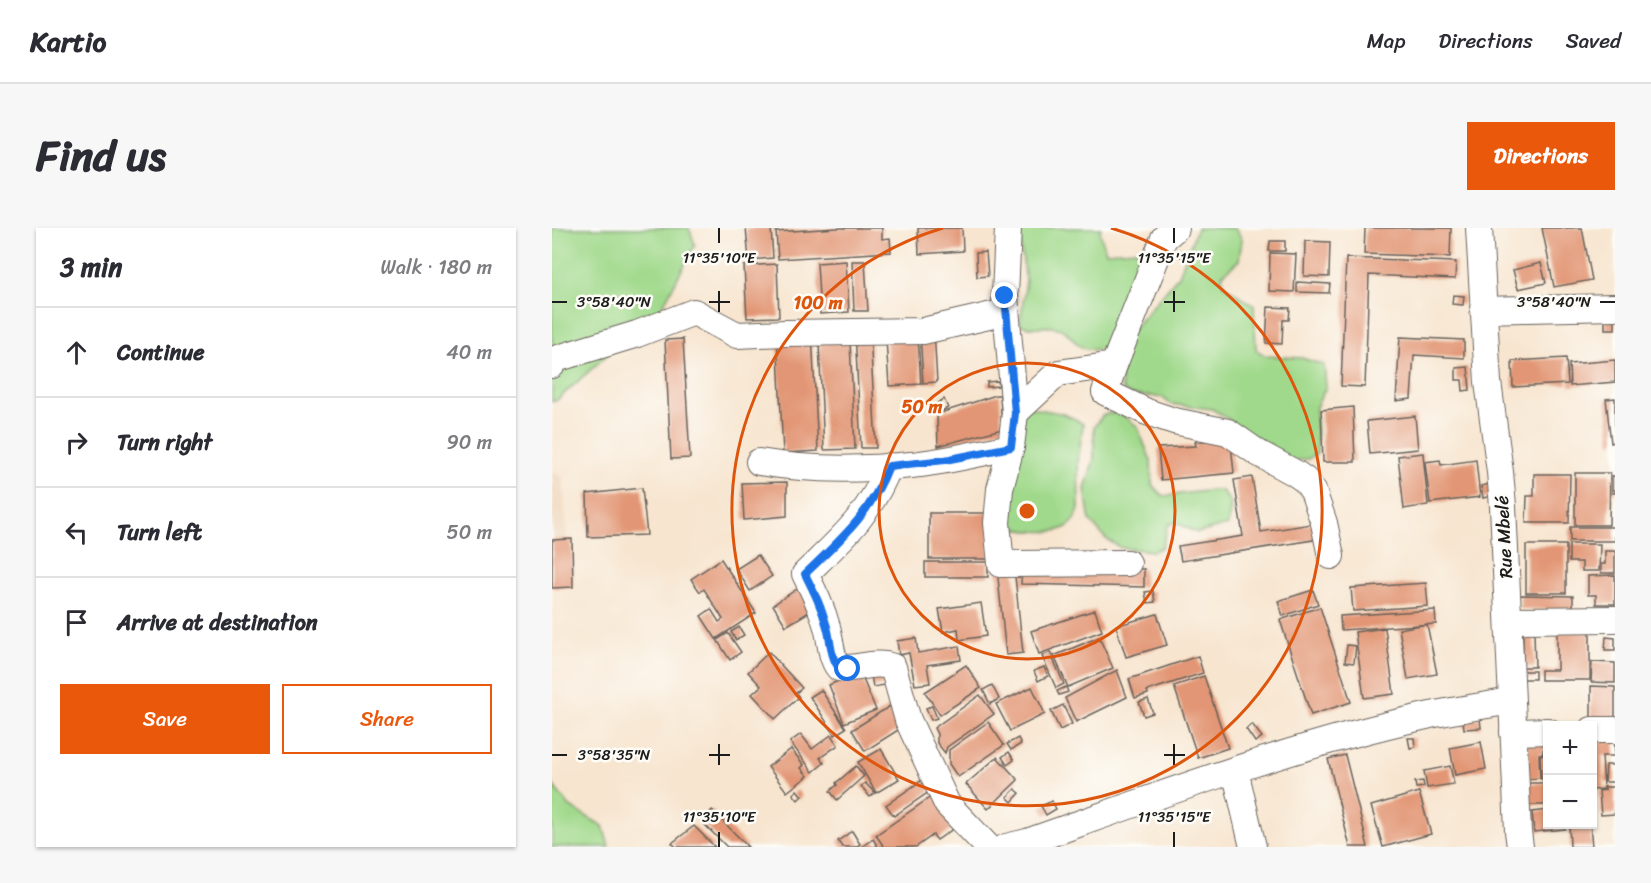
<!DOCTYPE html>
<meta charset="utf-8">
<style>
:root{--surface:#fff;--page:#f7f7f7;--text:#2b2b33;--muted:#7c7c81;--line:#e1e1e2;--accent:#ea580c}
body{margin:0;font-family:Sriracha,sans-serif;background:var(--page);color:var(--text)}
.controls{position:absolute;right:18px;bottom:18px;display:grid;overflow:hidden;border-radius:0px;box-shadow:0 2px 4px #0004}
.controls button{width:54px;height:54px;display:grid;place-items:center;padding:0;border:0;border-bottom:2px solid var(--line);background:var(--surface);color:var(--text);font:30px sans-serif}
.stop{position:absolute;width:18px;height:18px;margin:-14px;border:4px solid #1a73e8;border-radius:50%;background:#fff}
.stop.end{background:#1a73e8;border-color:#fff;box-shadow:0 2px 6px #0008}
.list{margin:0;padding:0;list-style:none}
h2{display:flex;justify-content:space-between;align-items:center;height:78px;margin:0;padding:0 24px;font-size:26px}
h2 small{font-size:20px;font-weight:400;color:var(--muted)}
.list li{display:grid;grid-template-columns:39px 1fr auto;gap:18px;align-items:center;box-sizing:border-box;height:90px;padding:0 24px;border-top:2px solid var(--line)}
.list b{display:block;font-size:22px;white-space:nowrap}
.list em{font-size:20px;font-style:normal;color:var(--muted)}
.actions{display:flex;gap:12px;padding:18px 24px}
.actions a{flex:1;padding:14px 0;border:2px solid var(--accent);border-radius:0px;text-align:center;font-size:21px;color:var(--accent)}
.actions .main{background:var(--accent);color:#fff}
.icon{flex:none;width:33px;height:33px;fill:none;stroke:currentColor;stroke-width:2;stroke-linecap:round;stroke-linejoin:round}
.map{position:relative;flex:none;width:1063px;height:619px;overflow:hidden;border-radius:0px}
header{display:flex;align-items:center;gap:36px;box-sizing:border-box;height:84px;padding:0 30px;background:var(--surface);border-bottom:2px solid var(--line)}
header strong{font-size:28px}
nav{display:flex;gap:33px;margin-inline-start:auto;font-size:21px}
.intro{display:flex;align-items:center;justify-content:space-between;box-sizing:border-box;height:144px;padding:0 36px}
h1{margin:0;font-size:42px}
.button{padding:15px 27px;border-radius:0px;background:var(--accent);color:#fff;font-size:21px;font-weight:700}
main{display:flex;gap:36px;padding:0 36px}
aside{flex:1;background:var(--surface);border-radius:0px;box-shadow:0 2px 4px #0004}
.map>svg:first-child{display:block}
.built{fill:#eed6bb}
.green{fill:#a0d98b;stroke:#5e7a54;stroke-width:1.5}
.building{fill:#e29674}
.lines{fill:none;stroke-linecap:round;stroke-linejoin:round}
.minor-casing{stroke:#69625b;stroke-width:28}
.minor{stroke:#fff;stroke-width:26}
.route{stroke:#1a73e8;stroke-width:8}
.ticks{fill:none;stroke:#1c1c1c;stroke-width:2}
.ring{fill:none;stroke:#de560d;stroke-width:3}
.labels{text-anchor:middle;stroke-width:5;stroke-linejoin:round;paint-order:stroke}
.street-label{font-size:18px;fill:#1c1c1c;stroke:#fdfcf7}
.ticks-label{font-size:15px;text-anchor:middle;fill:#1c1c1c;stroke:#fdfcf7;stroke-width:5;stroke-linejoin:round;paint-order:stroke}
.centre{fill:#de560d;stroke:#fdfcf7;stroke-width:3}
.ring-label{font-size:18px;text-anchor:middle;font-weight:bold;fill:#de560d;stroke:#fdfcf7;stroke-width:5;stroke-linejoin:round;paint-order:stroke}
</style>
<header>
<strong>Kartio</strong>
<nav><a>Map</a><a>Directions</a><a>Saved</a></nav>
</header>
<div class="intro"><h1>Find us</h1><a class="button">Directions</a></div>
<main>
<aside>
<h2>3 min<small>Walk · 180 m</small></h2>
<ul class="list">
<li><svg class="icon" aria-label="ahead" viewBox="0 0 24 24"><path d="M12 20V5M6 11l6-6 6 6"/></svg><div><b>Continue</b></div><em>40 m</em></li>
<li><svg class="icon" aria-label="right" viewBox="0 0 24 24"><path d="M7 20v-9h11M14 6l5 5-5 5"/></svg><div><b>Turn right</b></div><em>90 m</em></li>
<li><svg class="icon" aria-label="left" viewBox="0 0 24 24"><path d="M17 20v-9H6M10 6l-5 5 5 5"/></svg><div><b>Turn left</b></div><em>50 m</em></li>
<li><svg class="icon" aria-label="arrive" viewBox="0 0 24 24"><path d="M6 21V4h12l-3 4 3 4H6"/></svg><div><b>Arrive at destination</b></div></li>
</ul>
<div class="actions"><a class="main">Save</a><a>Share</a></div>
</aside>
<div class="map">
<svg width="1063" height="619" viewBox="0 0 1063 619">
<rect width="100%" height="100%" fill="#fdfcf7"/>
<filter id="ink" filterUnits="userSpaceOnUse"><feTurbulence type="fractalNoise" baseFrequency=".0167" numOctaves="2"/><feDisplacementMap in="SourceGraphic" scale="12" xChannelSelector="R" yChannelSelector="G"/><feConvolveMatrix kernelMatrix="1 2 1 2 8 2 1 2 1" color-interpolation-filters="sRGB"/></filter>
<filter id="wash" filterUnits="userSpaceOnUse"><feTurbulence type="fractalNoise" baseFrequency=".008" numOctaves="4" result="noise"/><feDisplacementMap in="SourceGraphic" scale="24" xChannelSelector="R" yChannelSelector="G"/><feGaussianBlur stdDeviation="1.35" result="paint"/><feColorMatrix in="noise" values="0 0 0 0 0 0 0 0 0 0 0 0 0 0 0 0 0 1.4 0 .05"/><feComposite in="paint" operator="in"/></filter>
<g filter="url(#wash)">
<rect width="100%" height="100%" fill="#f7e5cf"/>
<!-- built -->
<path class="built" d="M0,242l11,9 4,60h5l1,48 -21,1z"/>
<!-- green -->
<g class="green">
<path d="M0,0h137l6,17 -35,66 -21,15 -82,74 -5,2z"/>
<path d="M466,0h83l-1,5 6,19 31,-2 3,7 -28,90c-10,2 -23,5 -32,-1 -11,-8 -11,-17 -27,-19 -14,-2 -20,4 -33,-3l6,-43z"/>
<path d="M645,0h38l7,11 -3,21 -17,15 2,10 30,21 2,44 10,6 36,2 22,7 2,22 -10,20 1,46 -9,6 -53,6 -25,-45 -18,-11 -42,-5 -8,-7 -31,-2 -9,-6 -2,-22 8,-32 51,-60z"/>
<path d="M469,177c25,8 38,3 62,19l-5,38 1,47c-2,7 -7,16 -14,19 -12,6 -47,4 -58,-3z"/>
<path d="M566,184l19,14 14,35 1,24 11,11 51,-6 8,1 9,12 -3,22 -31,8 -22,-11 -7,3 -6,22 -8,4 -33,-3 -15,-9 -16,-18 -5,-32 9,-30v-32l9,-12z"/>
<path d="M0,556l18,23 33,19 6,21h-57z"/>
</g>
<g id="blocks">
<!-- building -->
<g class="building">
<path d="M194,0h25l2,30 -24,2z"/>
<path d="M285,0h45v11l8,-1 1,14 -113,7 -2,-27z"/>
<path d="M366,0h44l1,23 -44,3z"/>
<path d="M813,0h86l-1,29 -86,-3z"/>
<path d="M990,0h40l10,52 -38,7z"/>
<path d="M718,13h15v10h-16z"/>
<path d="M753,13l25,1 -1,35 -25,-1z"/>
<path d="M434,24l2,24 -11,1 -1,-24z"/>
<path d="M718,25l26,1 -2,38 -25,-1z"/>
<path d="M794,30l110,4 -1,17 -86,-4 -4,112 -24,-1z"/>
<path d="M294,33l3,51 -29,2 -3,-51z"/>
<path d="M300,33h13l3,50h-14z"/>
<path d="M989,35l5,20 -28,6 -5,-19z"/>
<path d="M225,36l2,53 -32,1 -3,-52z"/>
<path d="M745,54l33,2 -1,9 -32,-1z"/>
<path d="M901,67l11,1 -1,9 -11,-1z"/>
<path d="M716,79l22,1 -1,12h-6l-1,24 -16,-1z"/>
<rect x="1053" y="89" width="10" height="12"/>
<path d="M382,101l3,53 -14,1 -3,-53z"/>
<path d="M318,103l6,117h-15l-6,-116z"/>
<path d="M260,105l6,118 -35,2 -6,-118z"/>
<path d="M366,109l3,47 -32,2 -3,-47z"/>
<path d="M848,109l64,3v18l-50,-3 -3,44 -15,2z"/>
<path d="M131,111l7,119 -19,1 -6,-119z"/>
<path d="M298,114l5,107 -31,1 -5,-107z"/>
<path d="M1014,130l2,26 -55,3 -1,-26z"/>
<path d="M1063,132v22l-45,4 -1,-22z"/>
<path d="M916,139l2,23 -7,1 -1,-11h-6v-12z"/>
<path d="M446,153l1,5 -12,1v-5z"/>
<path d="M444,167h4l2,34 -64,17 -1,-32z"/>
<path d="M1063,170v44l-4,1 -5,-44z"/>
<path d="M392,171l4,9 -7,3 -4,-8z"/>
<path d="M801,179l2,55h-32l-2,-52z"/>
<path d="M863,188l3,33 -48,5 -3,-33z"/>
<path d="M678,207l4,38 -73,7 -3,-32 38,-2 -1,-4h11v-4z"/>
<path d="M871,225l5,52 -24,4 -6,-53z"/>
<path d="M888,232l1,5 35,-5 4,37 -50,6 -5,-41z"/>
<path d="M1023,245h35l-1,52h-34z"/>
<path d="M982,246h36l-1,49h-43l1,-27h7z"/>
<rect x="1060" y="248" width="3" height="17"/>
<path d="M700,249l9,55 56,-9 2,16 -138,22 -3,-15 65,-10 -9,-56z"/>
<path d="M235,254v34l-43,4 -2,-37z"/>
<path d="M938,256l2,12 -9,2 -2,-12z"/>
<path d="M90,260l5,47 -59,2 -1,-43z"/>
<path d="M377,285h61l-1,46h-60z"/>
<rect x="1018" y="299" width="45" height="14"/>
<path d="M20,311l1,48 -21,1v-48z"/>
<path d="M1017,316h31l-1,27h-17v-9h-13z"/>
<rect x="974" y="317" width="40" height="48"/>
<path d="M1053,323h10v22h-14v-9h4z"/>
<path d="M206,327l14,21 -22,15 -14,-22z"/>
<path d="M169,331l35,54 -40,26 -15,-23 10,-7 8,13 4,-3 -19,-30 -4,3 -9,-13z"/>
<rect x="373" y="334" width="63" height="15"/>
<path d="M462,339l9,86 -17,2 -9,-87z"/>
<path d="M470,339l122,2v18l-123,-3z"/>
<path d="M1063,347v29h-19v-9h-8v-19z"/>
<path d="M874,355l2,23 -75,5 -2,-23z"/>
<path d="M248,359l14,22 -28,17 -13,-21z"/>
<path d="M761,362l5,14 -35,12 -5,-15z"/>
<path d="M601,363l2,11 -8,1 -2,-11z"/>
<path d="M968,367l53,1v14l-53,-1z"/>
<path d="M429,375l5,33 -27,4 -1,-11 -15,3 -4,-23z"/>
<path d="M768,379l31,95 -40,13 -31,-95z"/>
<path d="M543,382l7,21 -63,23 -8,-23z"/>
<path d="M883,382l1,14 -95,6 -1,-14z"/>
<path d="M605,386l10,31 -41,12 -10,-31z"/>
<path d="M875,396l10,50 -29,5 -9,-50z"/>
<path d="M187,399l5,8 -8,5 -5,-8z"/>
<path d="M833,400l9,66 -30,4 -9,-66z"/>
<path d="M971,404h11l1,35h-12z"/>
<path d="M1005,404h33v48h-49v-10h16z"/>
<path d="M176,405l13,19 -11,8 -13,-20z"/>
<path d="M547,409l14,31 -45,19 -14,-31z"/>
<path d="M1054,409l9,1v12h-10z"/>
<path d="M364,410l2,15 41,-7 2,14 -34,5 3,18 -15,2 -6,-32 -10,2 -2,-14z"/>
<path d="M795,417l9,1 -2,17 -9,-1z"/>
<path d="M217,424l33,36 -6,5 3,4 -24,22 -23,-25 9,-8 -13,-14z"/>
<path d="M498,424l14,32 -8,4 -14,-32z"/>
<path d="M646,428l5,17 -56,18 1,3 -13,4 -6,-19z"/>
<path d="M1040,434l23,1v20l-24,-1z"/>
<path d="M414,437l15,23 -41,27 -15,-23z"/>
<path d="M492,439l4,9 -10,5 -4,-10z"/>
<path d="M330,440l3,17 -12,2 -3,-18z"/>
<path d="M565,442l10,27 -51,25 -11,-24z"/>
<rect x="971" y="443" width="12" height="8"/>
<path d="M308,444l16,38 -32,13 -15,-38z"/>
<path d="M652,448l24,72 -30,10 -24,-72z"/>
<path d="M440,457l7,14 -9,5 -7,-14z"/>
<path d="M1039,458l24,1v35h-24z"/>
<path d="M480,459l13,27 -35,17 -14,-27z"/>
<path d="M514,459l2,5 -9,3 -2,-4z"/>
<path d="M269,462l25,38 -11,7 -25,-38z"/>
<path d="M428,467l14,19 -47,33 -2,6 -8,-10v-9l-3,-6z"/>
<path d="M596,471l5,14 -9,3 -5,-14z"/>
<path d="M511,477l9,19 -12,6 -9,-19z"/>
<path d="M338,478l13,21 -38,24 -13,-21z"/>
<path d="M380,478l5,12 -6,2 -5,-12z"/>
<path d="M928,490l1,10 -17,1 -1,-9z"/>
<path d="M436,494l16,23 -46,32 -9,-13v-14z"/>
<path d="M700,496l10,13 -7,5 -9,-13z"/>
<path d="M249,506l11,15 19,-14 7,10 -18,13 4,5 -11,9 -23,-30z"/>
<path d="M1040,508l22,1 1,19h-13l2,33 -12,1z"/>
<path d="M466,510l3,6 -10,6 -4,-6z"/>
<path d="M856,510h6l1,9 -5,1z"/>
<path d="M996,511v11h-5v4h-4l1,24 -12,1 -1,-39z"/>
<path d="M929,514l5,27 -31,6 -5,-27z"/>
<path d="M239,521l13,16 -3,3 7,8 -21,16 -19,-25z"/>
<path d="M329,521l18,30 -23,14 -18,-31z"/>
<path d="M457,524l5,8 -7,5 -5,-8z"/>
<path d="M793,527l23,92h-18l-22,-88z"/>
<path d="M988,527h8v23l-7,1z"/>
<path d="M445,529l21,23 -30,29 -22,-25z"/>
<path d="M1054,537h9v17h-10z"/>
<path d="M304,538l8,10 -27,24 -7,-9 7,-6 -1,-2z"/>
<path d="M898,538l4,18 -27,4 -3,-17z"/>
<path d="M379,546l8,11 -45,31 -8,-11z"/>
<path d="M871,553l1,6 -8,1 -1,-6z"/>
<path d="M313,555l10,10 -5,4 -9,-11z"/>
<path d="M976,555h20v22h-21z"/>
<path d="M1053,559h10v27l-14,1 -2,-24 6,-1z"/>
<path d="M463,561l5,4 -8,9 -5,-5z"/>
<path d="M245,562l5,6 -4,4 -5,-6z"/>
<path d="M386,564l22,32 -23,16 -4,-5 -17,12h-32l-8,-12z"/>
<path d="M867,564l12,42 -48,13 -12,-41z"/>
<path d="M500,573l4,8 -10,6 -5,-9z"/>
<path d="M160,582l36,37h-21l-26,-26z"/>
<path d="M996,582v14h17v5l-31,3 -2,-20z"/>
<path d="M1017,596h21l2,23h-22z"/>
<path d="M142,598l21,21h-39l-4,-4z"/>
<path d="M300,603l8,13 -4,3h-14l-4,-6z"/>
<path d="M321,611l5,8h-17z"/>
</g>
</g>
</g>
<g filter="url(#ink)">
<use href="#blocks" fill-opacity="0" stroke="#69625b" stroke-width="1.5"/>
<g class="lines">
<!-- minor casing -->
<g class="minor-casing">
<g id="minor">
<path d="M456,0l-3,68 10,117 -4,34 -11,42 -3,34 4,41 127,-1"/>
<path d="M927,0l9,154 12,90 3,34 15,325 2,16"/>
<path d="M931,82l132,-3"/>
<path d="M0,137v-5l85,-26 57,-22 43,23 48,-2 138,-2 83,-19"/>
<path d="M562,137l-9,27 42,20 27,9 54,11 30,21 37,20 10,7 8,11 11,32 7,33"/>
<path d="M463,185l43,-40 56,-8 50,-127 12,-10"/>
<path d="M207,234c48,8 104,8 152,3 34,-3 67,-12 100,-18"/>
<path d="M337,238c-19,49 -48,73 -84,108 9,18 17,34 22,53 4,13 3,30 12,41 19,2 35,-8 54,-1l15,53 39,84 41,43"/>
<path d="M957,392l106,-1"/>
<path d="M1040,502h23"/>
<path d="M961,504l35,-1"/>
<path d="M683,542l18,77"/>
<path d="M454,619l21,-5c131,-46 263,-96 399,-126 28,-6 57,-10 85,-15"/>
</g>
</g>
<!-- minor -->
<use href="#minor" class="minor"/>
</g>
</g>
<g class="lines" filter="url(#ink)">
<!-- route -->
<path class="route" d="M296,441l-9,-1c-9,-11 -8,-28 -12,-41 -5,-19 -13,-35 -22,-53 36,-35 65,-59 84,-108l56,-6 66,-13 4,-34 -10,-117"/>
</g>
<!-- ticks -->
<path class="ticks" d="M167,0v15M622,0v15M167,63v21M622,63v21M0,74h15M157,74h21M612,74h21M1048,74h15M167,516v21M622,516v21M0,527h15M157,527h21M612,527h21M167,604v15M622,604v15"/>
<!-- distance rings -->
<g class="ring">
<circle cx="475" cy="283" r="148"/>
<path d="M559 0A295 295 0 1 1 391 0"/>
</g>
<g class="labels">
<!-- street labels -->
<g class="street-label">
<text transform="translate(952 309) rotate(-93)" y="6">Rue Mbelé</text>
</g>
</g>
<g class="ticks-label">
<text x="167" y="35">11°35'10"E</text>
<text x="622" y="35">11°35'15"E</text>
<text x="62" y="79">3°58'40"N</text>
<text x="1002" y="79">3°58'40"N</text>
<text x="62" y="532">3°58'35"N</text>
<text x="167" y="594">11°35'10"E</text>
<text x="622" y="594">11°35'15"E</text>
</g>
<circle cx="475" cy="283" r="9" class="centre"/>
<g class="ring-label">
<text x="266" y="81">100 m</text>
<text x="370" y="185">50 m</text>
</g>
</svg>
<div class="controls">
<button>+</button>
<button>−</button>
</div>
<div class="stop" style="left:296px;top:441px"></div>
<div class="stop end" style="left:453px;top:68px"></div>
</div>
</main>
